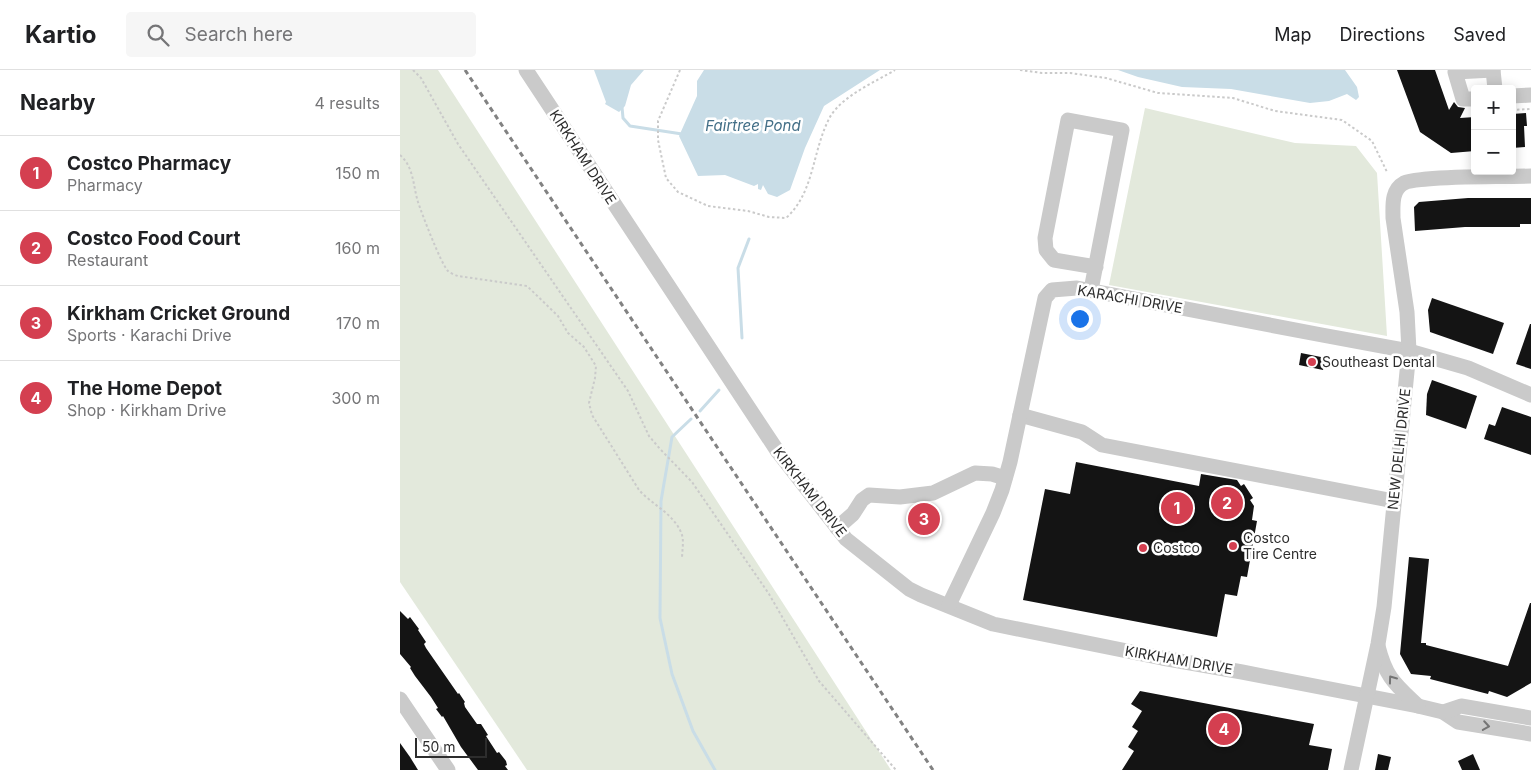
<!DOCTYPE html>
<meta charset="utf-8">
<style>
:root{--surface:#fff;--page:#f6f6f6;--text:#202124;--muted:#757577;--line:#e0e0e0;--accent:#d43f50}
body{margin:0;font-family:Inter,sans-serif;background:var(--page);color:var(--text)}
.controls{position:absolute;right:15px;top:15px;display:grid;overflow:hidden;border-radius:5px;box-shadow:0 2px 12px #0003}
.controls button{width:45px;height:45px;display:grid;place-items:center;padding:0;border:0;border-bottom:1px solid var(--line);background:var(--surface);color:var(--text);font:25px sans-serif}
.scale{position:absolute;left:15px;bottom:12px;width:72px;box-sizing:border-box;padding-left:5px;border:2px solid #2d2d2d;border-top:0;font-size:14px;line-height:18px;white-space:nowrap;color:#2d2d2d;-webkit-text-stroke:4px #fff;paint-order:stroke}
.you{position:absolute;left:679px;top:248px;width:18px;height:18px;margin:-12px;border:4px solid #fff;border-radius:50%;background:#1a73e8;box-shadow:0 0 0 8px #1a73e833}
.badge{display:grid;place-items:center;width:32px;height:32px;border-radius:50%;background:var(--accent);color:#fff;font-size:16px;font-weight:700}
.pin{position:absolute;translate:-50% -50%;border:2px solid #fff;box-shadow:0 1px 5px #0006}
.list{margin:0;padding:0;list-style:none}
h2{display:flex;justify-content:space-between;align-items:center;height:65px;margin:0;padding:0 20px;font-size:21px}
h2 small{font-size:16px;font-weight:400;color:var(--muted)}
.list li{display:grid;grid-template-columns:32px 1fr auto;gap:15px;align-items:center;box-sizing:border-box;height:75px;padding:0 20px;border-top:1px solid var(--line)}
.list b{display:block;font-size:19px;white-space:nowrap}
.list p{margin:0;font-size:16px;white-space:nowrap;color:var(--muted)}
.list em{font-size:16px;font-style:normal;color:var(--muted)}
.icon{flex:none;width:28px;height:28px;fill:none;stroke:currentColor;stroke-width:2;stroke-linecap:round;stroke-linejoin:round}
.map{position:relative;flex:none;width:1131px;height:700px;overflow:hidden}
header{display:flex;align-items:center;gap:30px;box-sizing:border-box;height:70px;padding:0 25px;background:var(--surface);border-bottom:1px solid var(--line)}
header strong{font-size:24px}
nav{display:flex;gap:28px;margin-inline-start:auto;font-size:18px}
.search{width:350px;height:45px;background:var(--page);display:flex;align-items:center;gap:12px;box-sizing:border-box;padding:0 18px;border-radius:5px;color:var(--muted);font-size:19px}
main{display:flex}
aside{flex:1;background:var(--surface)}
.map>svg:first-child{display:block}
.green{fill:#e3e9dc}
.water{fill:#c9dde7}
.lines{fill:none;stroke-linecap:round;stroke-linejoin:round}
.stream{stroke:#c9dde7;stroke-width:3}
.building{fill:#141414}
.path{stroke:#cacaca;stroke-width:2;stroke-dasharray:2.5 2.5;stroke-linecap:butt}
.minor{stroke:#cacaca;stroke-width:15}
.rail{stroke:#828282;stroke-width:3;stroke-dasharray:5 4;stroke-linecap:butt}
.oneway{stroke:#747474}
.poi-dot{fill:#d43f50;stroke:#fff;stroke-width:2}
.labels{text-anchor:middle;stroke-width:5;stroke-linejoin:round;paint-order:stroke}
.street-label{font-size:14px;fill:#2d2d2d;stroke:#fff}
.poi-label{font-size:14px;fill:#2d2d2d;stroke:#fff;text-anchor:start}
.water-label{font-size:15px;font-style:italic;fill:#436f87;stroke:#fff}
</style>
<header>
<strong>Kartio</strong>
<div class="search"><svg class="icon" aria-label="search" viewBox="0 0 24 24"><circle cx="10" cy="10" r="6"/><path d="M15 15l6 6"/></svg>Search here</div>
<nav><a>Map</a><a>Directions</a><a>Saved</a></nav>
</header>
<main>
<aside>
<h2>Nearby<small>4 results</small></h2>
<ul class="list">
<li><span class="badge">1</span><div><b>Costco Pharmacy</b><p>Pharmacy</p></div><em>150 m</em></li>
<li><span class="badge">2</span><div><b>Costco Food Court</b><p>Restaurant</p></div><em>160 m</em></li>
<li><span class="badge">3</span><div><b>Kirkham Cricket Ground</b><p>Sports · Karachi Drive</p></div><em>170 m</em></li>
<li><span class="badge">4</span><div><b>The Home Depot</b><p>Shop · Kirkham Drive</p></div><em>300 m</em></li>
</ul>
</aside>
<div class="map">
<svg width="1131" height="700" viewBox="0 0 1131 700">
<rect width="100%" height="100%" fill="#fff"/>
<!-- green -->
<g class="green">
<path d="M0,0h38l453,700h-364l-127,-188z"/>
<path d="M745,38l150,35 61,3 21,27 10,163 -278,-51z"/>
</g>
<!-- water -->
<g class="water">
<path d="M194,0h50l-13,15 -6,21 -6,6 -14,-8 1,-2z"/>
<path d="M304,0h176l-56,36 -19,42 -15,42 -13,7 -9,-3 -5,-9 -2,5 -3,-1v-5l-4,2 -29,-11 -27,1 -19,-40 18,-40v-15z"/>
<path d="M718,0h227l12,17 2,10 -3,3 -9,-6 -18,7 -19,2 -79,-14 -49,-2 -44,-10z"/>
</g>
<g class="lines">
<!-- stream -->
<g class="stream">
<path d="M222,37l1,11 7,8 52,8"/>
<path d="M342,268l-4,-70 11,-29"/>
<path d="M300,341l19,-21"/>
<path d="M291,349l-19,18 -11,64 -1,117 12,56 21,57 22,39"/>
</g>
</g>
<!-- building -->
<g class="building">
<path d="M997,0h38l14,40 5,-8 4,5 7,1 -5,10 15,-1v34l-24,2 -31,-21z"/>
<path d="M1126,43l1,13h-3l1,21 -13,1v-34z"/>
<path d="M1068,128h63v26h-11v3h-55l-50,4 -1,-24 5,-5z"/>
<path d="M1032,228l72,25 -11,31 -63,-22 -2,-22z"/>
<path d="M1130,254h1v45l-15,-5z"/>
<path d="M901,283l25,5 -3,12 -24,-5z"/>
<path d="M1032,310l45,16 -11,33 -40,-14 1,-21z"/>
<path d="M1102,337l29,10v38l-47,-16 5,-15 6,2z"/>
<path d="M676,392l123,24 2,-12 36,6 4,6 3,-2 9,14 -3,2 4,6 -2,14 5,1 -10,56 -6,-1 -4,20 -12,-2 -8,43 -194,-37 22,-111 25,5z"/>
<path d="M1009,487l20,2 -8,84h5v2l82,21 22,-63h1v80l-24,14 -18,-6 -1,3 -58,-15 1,-3 -20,-2 -11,-20z"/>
<path d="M0,541l8,8 2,-2 9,12 -1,1 8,12 -2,2 2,4 32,46 1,-1 6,9 -1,1 1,4 12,17h4l7,11 -2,1 11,17 2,-1 7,9 1,4 -2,1 3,4h-30l-17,-23 -18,-31 -1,1 -6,-8 2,-1 -7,-11 -16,-21 -5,-8 1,-1 -11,-13z"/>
<path d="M740,621l174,33 -5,21 23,4 -4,21h-206l12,-19 -6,-4 10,-16 -6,-4 10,-16 -11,-7z"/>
<path d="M0,673l10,14 8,13h-18z"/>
<path d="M978,684l13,3 -3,13h-13z"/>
<path d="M1073,684l7,16h-18l-4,-9z"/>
</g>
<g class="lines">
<!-- path -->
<g class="path">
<path d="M13,0l8,8 37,66 170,247 21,45 11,13 32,33 77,112 50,87 77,89"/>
<path d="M280,0l-22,51v19l8,38 12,14 30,14 40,5 21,6 17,1c29,-26 26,-68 44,-101 12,-21 45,-35 65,-47"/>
<path d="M620,0l22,3h28l36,5 52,15 75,5 42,13 67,9 30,21 15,31"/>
<path d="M1112,40l19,-1"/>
<path d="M0,85c14,12 13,31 18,47 4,12 23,62 30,69 2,2 7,4 10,5l69,10 31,30 10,17 16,14 12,19 -1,12 -6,25 3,12 47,75c13,15 36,24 43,45 2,6 0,17 0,24"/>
</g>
<!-- minor -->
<g class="minor">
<path d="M126,0l252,382 68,87 63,50 12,6 72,29 169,34 80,14 176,34 25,6 15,10 73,12"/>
<path d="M1093,0l2,19"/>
<path d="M1112,26l19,-1"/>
<path d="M1075,29h-12l-8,-27 38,-2"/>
<path d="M691,220l31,-160 -54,-10 -23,118 1,12 8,10 42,7"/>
<path d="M620,345l62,17 20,13 292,56"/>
<path d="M437,458l16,-14 9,-14 7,-5 31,2 33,-4 42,-20 17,1 13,4"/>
<path d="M549,535l44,-92 9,-23 8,-28 35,-164 7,-8 25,-2 245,47 87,16 59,17 63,27"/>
<path d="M978,576c8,32 17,38 40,60"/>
<path d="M0,629l48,71"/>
<path d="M1043,642l18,-6 70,12"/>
<path d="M951,700l27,-126 6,-37 25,-256 -2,-39 -14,-94c0,-12 -2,-28 11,-35 6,-3 15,-3 23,-4 34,-3 69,-2 104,-3"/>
</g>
<!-- rail -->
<path class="rail" d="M65,0l468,700"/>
</g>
<!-- one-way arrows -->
<defs><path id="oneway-chevron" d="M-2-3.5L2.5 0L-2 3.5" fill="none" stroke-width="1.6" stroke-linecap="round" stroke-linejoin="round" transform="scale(1.25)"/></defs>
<g class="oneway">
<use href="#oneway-chevron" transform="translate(992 609) rotate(-126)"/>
<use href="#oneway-chevron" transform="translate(1086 656) rotate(9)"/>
</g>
<!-- markers -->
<g class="poi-dot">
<circle cx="912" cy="292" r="5"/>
<circle cx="833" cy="476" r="5"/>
<circle cx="743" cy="478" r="5"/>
</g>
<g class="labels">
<!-- street labels -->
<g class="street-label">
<text transform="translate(183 87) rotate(57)" y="5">KIRKHAM DRIVE</text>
<text transform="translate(730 229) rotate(10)" y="5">KARACHI DRIVE</text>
<text transform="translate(999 379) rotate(-84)" y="5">NEW DELHI DRIVE</text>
<text transform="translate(410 422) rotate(52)" y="5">KIRKHAM DRIVE</text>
<text transform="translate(779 590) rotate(10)" y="5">KIRKHAM DRIVE</text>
</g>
<!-- poi labels -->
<g class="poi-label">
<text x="922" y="297">Southeast Dental</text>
<text x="843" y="473">Costco<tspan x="843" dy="16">Tire Centre</tspan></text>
<text x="753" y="483">Costco</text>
</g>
<!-- water labels -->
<g class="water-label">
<text x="353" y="61">Fairtree Pond</text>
</g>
</g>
</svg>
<div class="controls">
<button>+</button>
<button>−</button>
</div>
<div class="scale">50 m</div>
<div class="you"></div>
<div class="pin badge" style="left:777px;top:438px">1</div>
<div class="pin badge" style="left:827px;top:433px">2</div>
<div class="pin badge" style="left:524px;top:449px">3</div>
<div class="pin badge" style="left:824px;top:659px">4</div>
</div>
</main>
